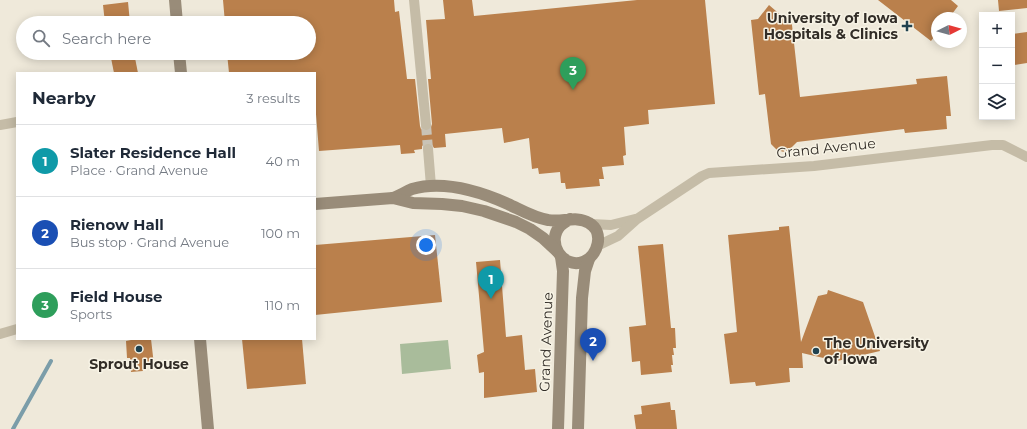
<!DOCTYPE html>
<meta charset="utf-8">
<style>
:root{--surface:#fff;--page:#f2f2f3;--text:#1f2937;--muted:#747a83;--line:#e0e1e3;--accent:#7c3aed}
body{margin:0;font-family:Montserrat,sans-serif;background:var(--page);color:var(--text)}
.controls{position:absolute;right:12px;top:12px;display:grid;overflow:hidden;border-radius:0px;box-shadow:0 2px 10px #0003}
.controls button{width:36px;height:36px;display:grid;place-items:center;padding:0;border:0;border-bottom:1px solid var(--line);background:var(--surface);color:var(--text);font:20px sans-serif}
.compass{position:absolute;left:931px;top:12px;width:36px;height:36px;border-radius:50%;background:var(--surface);box-shadow:0 2px 10px #0003;rotate:84deg}
.you{position:absolute;left:426px;top:245px;width:14px;height:14px;margin:-10px;border:3px solid #fff;border-radius:50%;background:#1a73e8;box-shadow:0 0 0 6px #1a73e833}
.badge{display:grid;place-items:center;width:26px;height:26px;border-radius:50%;background:var(--accent);color:#fff;font-size:13px;font-weight:700}
.pin{position:absolute;translate:-50% -33px;filter:drop-shadow(0 1px 2px #0008)}
.pin::after{content:'';position:absolute;top:21px;width:14px;height:12px;background:inherit;clip-path:polygon(0 0,100% 0,50% 100%)}
.list{margin:0;padding:0;list-style:none}
h2{display:flex;justify-content:space-between;align-items:center;height:52px;margin:0;padding:0 16px;font-size:17px}
h2 small{font-size:13px;font-weight:400;color:var(--muted)}
.list li{display:grid;grid-template-columns:26px 1fr auto;gap:12px;align-items:center;box-sizing:border-box;height:72px;padding:0 16px;border-top:1px solid var(--line)}
.list b{display:block;font-size:15px;white-space:nowrap}
.list p{margin:0;font-size:13px;white-space:nowrap;color:var(--muted)}
.list em{font-size:13px;font-style:normal;color:var(--muted)}
.icon{flex:none;width:22px;height:22px;fill:none;stroke:currentColor;stroke-width:2;stroke-linecap:round;stroke-linejoin:round}
.map{position:relative;flex:none;width:1027px;height:429px;overflow:hidden}
.search{position:absolute;background:var(--surface);box-shadow:0 2px 10px #0003;left:16px;top:16px;width:300px;height:44px;display:flex;align-items:center;gap:10px;box-sizing:border-box;padding:0 14px;border-radius:22px;color:var(--muted);font-size:15px}
.panel{position:absolute;background:var(--surface);box-shadow:0 2px 10px #0003;left:16px;top:72px;width:300px;height:268px;border-radius:0px}
.map>svg:first-child{display:block}
.green{fill:#a9bc9b}
.lines{fill:none;stroke-linecap:round;stroke-linejoin:round}
.stream{stroke:#7b9da9;stroke-width:4}
.building{fill:#ba804c}
.street-tunnel{stroke:#c9c3b6;stroke-width:10;stroke-dasharray:10 5;stroke-linecap:butt}
.street{stroke:#c5bca7;stroke-width:10}
.secondary{stroke:#998c79;stroke-width:12}
.poi-dot{fill:#204250;stroke:#f7f3e5;stroke-width:1.5}
.labels{text-anchor:middle;stroke-width:3;stroke-linejoin:round;paint-order:stroke}
.poi-label{font-size:14px;font-weight:bold;fill:#322d27;stroke:#f7f3e5;text-anchor:end}
.street-label{font-size:14px;fill:#322d27;stroke:#f7f3e5}
</style>
<div class="map">
<svg width="1027" height="429" viewBox="0 0 1027 429">
<rect width="100%" height="100%" fill="#efe9da"/>
<!-- green -->
<path class="green" d="M448,340l3,29 -49,5 -2,-30z"/>
<g class="lines">
<!-- stream -->
<path class="stream" d="M13,429l38,-68"/>
</g>
<!-- building -->
<g class="building">
<path d="M223,0h171l1,12 4,-1 8,68h8l5,47 1,3 5,2 4,-1 2,-6 -4,-45h3l-5,-59 19,-1 -2,-19h29l2,16 163,-16h68l10,104 -67,6 1,14 -25,3 2,28 -3,1 1,9 -22,2 2,12h-5l1,7 -34,3 -1,-6h-4l-1,-11 -21,2 -1,-6 -6,1 -3,-31 -25,5 -2,-15 -57,6 1,13 -12,1 -3,-5h-4l-5,3v3l-8,1 1,3 -14,1 -1,-9 -81,6 -4,-49v-29h-86l-2,-20h83l-1,-30h-2v-3l-28,3h-54z"/>
<path d="M878,0h73l7,6 -9,12h-12v15l-6,8z"/>
<path d="M998,0h29v8l-28,3z"/>
<path d="M128,2l2,21h-25l-2,-18z"/>
<path d="M769,5l14,12 8,-1 9,81 117,-13 -1,-5 31,-3 4,40h-5l1,13 -42,4 -1,-4 -107,13 -8,8 -5,2 -7,-2 -6,-6 -6,-50 -6,1 -8,-75 7,-1z"/>
<path d="M1027,32v31l-13,2 -2,-31z"/>
<path d="M110,53h24l4,20h-24z"/>
<path d="M789,226l12,116 17,-46 9,-2 1,-4 35,12 17,49 -47,11 -1,-2 -30,-7 1,15h-14l1,14 -34,4 -1,-4 -25,2 -6,-50 13,-2 -9,-97 51,-5v-3z"/>
<path d="M435,235l7,67 -127,13v-70z"/>
<path d="M663,244l8,84h4l1,20h-3l1,7h-2l1,10h-2l1,7 -31,3 -1,-14 -8,1 -3,-35 17,-2 -8,-79z"/>
<path d="M500,260l6,77 16,-2 3,35 10,-1 2,23 -53,6v-26l-5,1 -2,-18 7,-3 -8,-90z"/>
<path d="M131,339h20l3,26 -11,1v5l-12,1 -1,-14h-3l-1,-17 5,-1z"/>
<path d="M242,339h60l4,45 -59,5z"/>
<path d="M670,402l1,8h4l2,19h-41l-2,-14 8,-1 -1,-8z"/>
</g>
<g class="lines">
<!-- street-tunnel -->
<path class="street-tunnel" d="M426,125l2,24"/>
<!-- street -->
<g class="street">
<path d="M414,0l12,125"/>
<path d="M0,125l17,-3"/>
<path d="M428,149l3,37"/>
<path d="M591,224l20,1 24,-6"/>
<path d="M597,246l21,-10 19,-17 65,-43 7,-3 105,-7 178,-21h11l24,12"/>
<path d="M0,334l17,-5"/>
</g>
<!-- secondary -->
<g class="secondary">
<path d="M175,0l2,23"/>
<path d="M179,53l2,20"/>
<path d="M393,198c6,-2 12,-6 19,-9 32,-9 67,2 96,15 13,6 26,14 40,16 14,3 28,-5 41,3 16,9 9,33 -6,39 -21,7 -37,-20 -23,-36 3,-3 7,-5 10,-7"/>
<path d="M315,204l78,-6 20,5 29,1 20,2 22,5 32,11 14,7 13,9 14,13"/>
<path d="M200,339l8,90"/>
<path d="M558,429l5,-158 -2,-14"/>
<path d="M578,429l4,-131 3,-27 4,-12"/>
</g>
</g>
<!-- markers -->
<g class="poi-dot">
<path d="M905 20h4v4h4v4h-4v4h-4v-4h-4v-4h4z"/>
<circle cx="139" cy="349" r="4"/>
<circle cx="816" cy="351" r="4"/>
</g>
<g class="labels">
<!-- poi labels -->
<g class="poi-label">
<text x="898" y="23">University of Iowa<tspan x="898" dy="16">Hospitals &amp; Clinics</tspan></text>
<text x="824" y="348" text-anchor="start">The University<tspan x="824" dy="16">of Iowa</tspan></text>
<text x="139" y="369" text-anchor="middle">Sprout House</text>
</g>
<!-- street labels -->
<g class="street-label">
<text transform="translate(826 148) rotate(-6)" y="5">Grand Avenue</text>
<text transform="translate(546 342) rotate(-88)" y="5">Grand Avenue</text>
</g>
</g>
</svg>
<div class="controls">
<button>+</button>
<button>−</button>
<button><svg class="icon" aria-label="layers" viewBox="0 0 24 24"><path d="M12 4l9 5-9 5-9-5zM3 14l9 5 9-5"/></svg></button>
</div>
<svg class="compass" viewBox="-18 -18 36 36"><path d="M0-13l5 13h-10z" fill="#e53935"/><path d="M0 13l5-13h-10z" fill="#747a83"/></svg>
<div class="you"></div>
<div class="pin badge" style="left:491px;top:299px;background:#0f9aa8">1</div>
<div class="pin badge" style="left:593px;top:361px;background:#1a4fb4">2</div>
<div class="pin badge" style="left:573px;top:90px;background:#2e9e5b">3</div>
<div class="search"><svg class="icon" aria-label="search" viewBox="0 0 24 24"><circle cx="10" cy="10" r="6"/><path d="M15 15l6 6"/></svg>Search here</div>
<section class="panel">
<h2>Nearby<small>3 results</small></h2>
<ul class="list">
<li><span class="badge" style="background:#0f9aa8">1</span><div><b>Slater Residence Hall</b><p>Place · Grand Avenue</p></div><em>40 m</em></li>
<li><span class="badge" style="background:#1a4fb4">2</span><div><b>Rienow Hall</b><p>Bus stop · Grand Avenue</p></div><em>100 m</em></li>
<li><span class="badge" style="background:#2e9e5b">3</span><div><b>Field House</b><p>Sports</p></div><em>110 m</em></li>
</ul>
</section>
</div>
